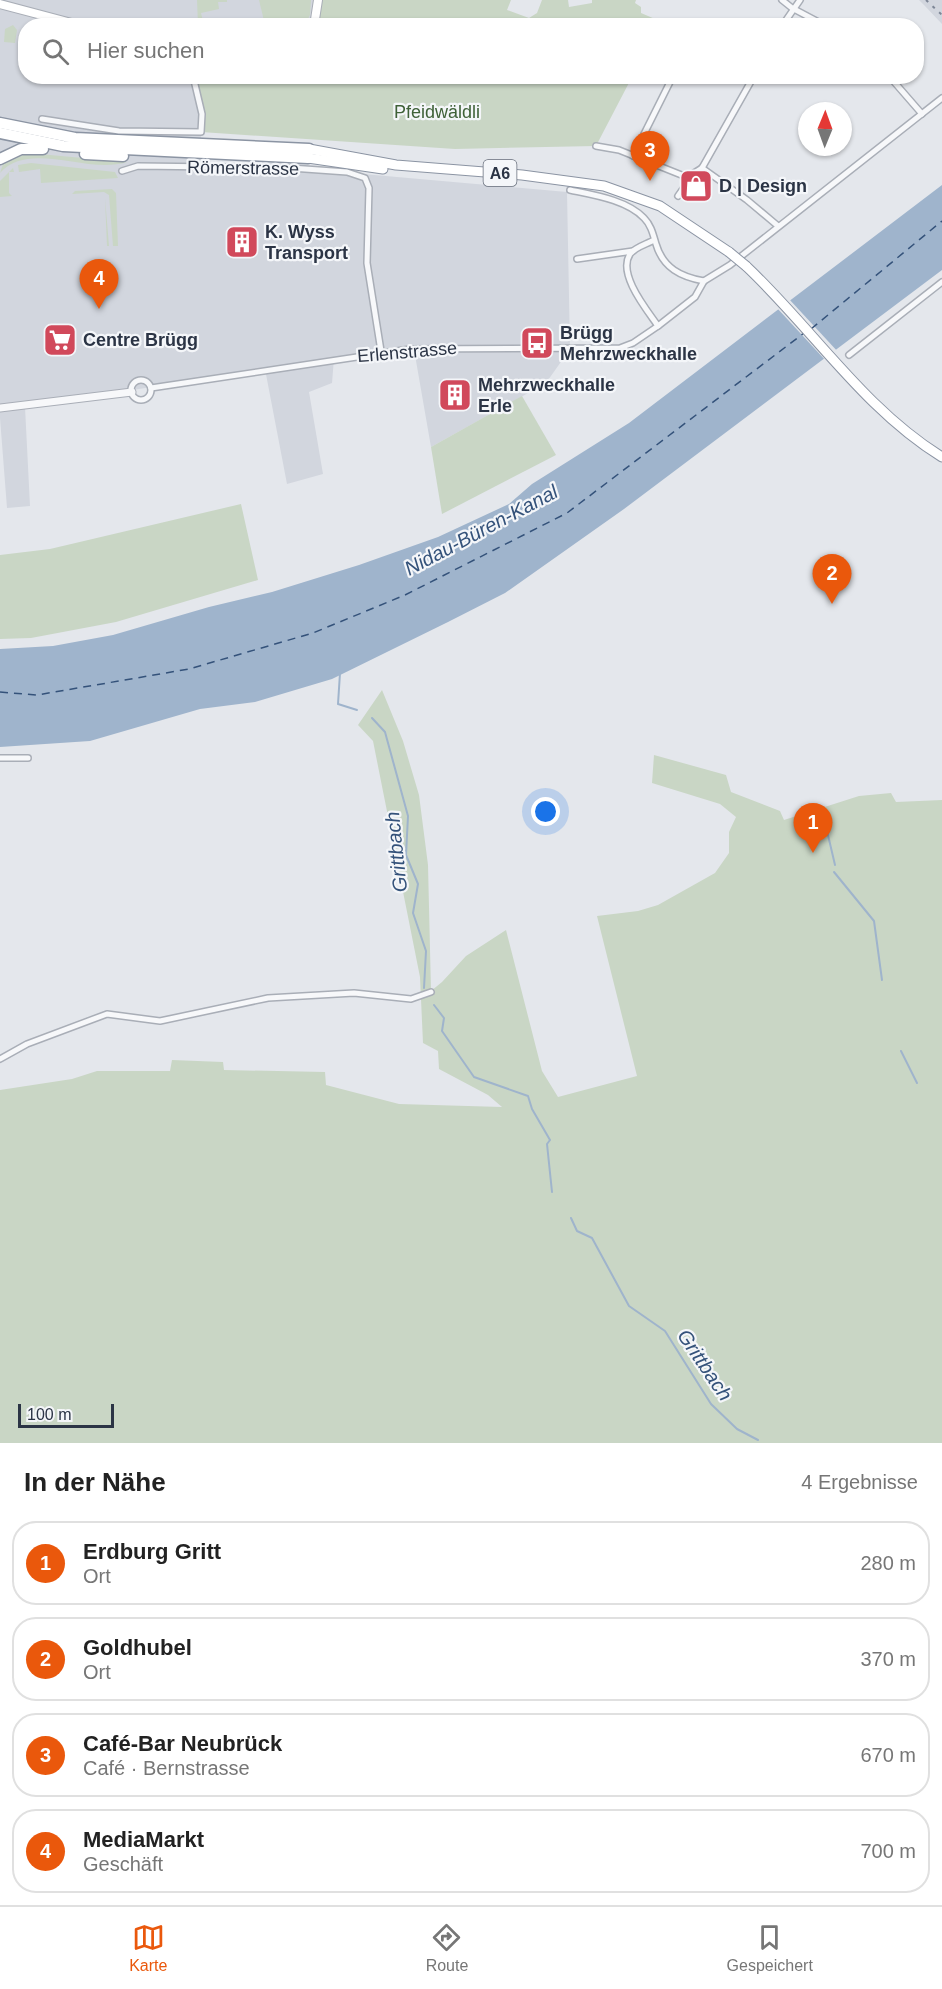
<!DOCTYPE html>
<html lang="de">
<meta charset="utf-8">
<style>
:root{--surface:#fff;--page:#f2f2f2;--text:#222;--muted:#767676;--line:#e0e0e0;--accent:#ea580c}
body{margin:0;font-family:Helvetica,sans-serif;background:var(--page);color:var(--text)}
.compass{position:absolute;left:798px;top:102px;width:54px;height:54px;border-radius:50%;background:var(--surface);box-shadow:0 2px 4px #0004;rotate:1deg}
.scale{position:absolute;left:18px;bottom:15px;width:96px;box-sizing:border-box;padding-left:6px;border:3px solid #2b3445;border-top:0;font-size:16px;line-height:21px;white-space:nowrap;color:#2b3445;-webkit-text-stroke:4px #f4f6f9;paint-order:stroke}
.you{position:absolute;left:546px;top:812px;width:21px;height:21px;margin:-15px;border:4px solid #fff;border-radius:50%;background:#1a73e8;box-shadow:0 0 0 9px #1a73e833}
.badge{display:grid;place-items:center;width:39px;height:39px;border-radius:50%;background:var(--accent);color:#fff;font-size:20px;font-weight:700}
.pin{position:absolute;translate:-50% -50px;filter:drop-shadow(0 2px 3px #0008)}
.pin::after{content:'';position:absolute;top:32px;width:21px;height:18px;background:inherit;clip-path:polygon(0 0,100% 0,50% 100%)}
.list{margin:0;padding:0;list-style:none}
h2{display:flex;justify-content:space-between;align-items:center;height:78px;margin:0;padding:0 24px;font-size:26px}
h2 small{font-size:20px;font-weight:400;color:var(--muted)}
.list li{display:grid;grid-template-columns:39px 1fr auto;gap:18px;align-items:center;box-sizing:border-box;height:84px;margin:0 12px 12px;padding:0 12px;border:2px solid var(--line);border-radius:24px}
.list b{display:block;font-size:22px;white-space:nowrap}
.list p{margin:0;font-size:20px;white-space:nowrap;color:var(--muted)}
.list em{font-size:20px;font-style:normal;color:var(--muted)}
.icon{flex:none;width:33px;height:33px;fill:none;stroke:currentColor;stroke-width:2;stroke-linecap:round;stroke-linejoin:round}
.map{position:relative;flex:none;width:942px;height:1443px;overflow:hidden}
.search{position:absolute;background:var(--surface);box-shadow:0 2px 4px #0004;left:18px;right:18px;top:18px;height:66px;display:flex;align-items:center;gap:15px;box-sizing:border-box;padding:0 21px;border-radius:24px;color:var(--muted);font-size:22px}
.sheet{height:462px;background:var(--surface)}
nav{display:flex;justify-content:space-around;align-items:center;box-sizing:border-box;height:84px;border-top:2px solid var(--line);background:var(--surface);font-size:16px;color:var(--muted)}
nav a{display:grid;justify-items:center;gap:3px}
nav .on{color:var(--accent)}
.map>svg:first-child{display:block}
.built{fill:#d2d6de}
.green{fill:#c9d6c5}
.water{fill:#9fb4cc}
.pier{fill:#e4e7ec}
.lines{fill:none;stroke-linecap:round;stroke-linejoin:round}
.stream{stroke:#9fb4cc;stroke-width:2}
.ferry{stroke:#34527a;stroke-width:1.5;stroke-dasharray:8 6;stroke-linecap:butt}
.minor-casing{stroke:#a9aeb7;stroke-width:8}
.tertiary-casing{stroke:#a9aeb7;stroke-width:9}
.secondary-casing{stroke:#a9aeb7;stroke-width:10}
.trunk-casing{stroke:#8b94a3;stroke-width:11}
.motorway-casing{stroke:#8b94a3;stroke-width:13}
.minor{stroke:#f7f8fa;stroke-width:5}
.tertiary{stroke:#f7f8fa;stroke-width:7}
.secondary{stroke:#fff;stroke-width:8}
.trunk{stroke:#fff;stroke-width:9}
.motorway{stroke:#fff;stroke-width:10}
.rail{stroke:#7d8696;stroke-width:2;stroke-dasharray:3 6;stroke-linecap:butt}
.trunk-bridge-casing{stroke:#8b94a3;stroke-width:11;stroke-linecap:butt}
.trunk-bridge{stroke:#fff;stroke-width:9}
.labels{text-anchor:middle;stroke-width:4.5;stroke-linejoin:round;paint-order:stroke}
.shield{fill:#f4f6f9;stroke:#676e7b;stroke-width:1.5}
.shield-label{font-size:16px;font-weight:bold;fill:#2b3445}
.park-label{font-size:18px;fill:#3f6138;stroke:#f4f6f9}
.street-label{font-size:18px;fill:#2b3445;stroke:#f4f6f9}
.poi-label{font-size:18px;font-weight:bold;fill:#2b3445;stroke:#f4f6f9;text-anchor:start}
.water-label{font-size:20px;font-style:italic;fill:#34527a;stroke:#f4f6f9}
</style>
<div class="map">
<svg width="942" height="1443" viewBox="0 0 942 1443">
<rect width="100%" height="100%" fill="#e4e7ec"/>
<!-- built -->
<g class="built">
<path d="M0,0h318l-4,25 -288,1v50l167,1 9,37 -2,52 131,5 33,6 -1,-3 204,18 3,157 -24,34 -115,64 -16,-92 -5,-6 -76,9 -2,25 -23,9 14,82 -36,10 -22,-115 -240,38 5,99 -23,2 -7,-90z"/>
<path d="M919,0h23v24l-18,-19z"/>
</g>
<!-- green -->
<g class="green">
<path d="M197,0h30v2h-9l1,7 -18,4 3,12h-6z"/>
<path d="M259,0h52l-1,15 -5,10h-40z"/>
<path d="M323,0h188l-4,10 22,8 8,-5 5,-13h26l1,7 23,-4v-3h44l-1,3 6,4v6l14,6 -5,4 -9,-4 -3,7h-324l4,-25z"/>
<path d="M13,25l4,5 -2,13 -11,-1 1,-13z"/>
<path d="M193,77h439l-36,69 -141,3 -254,-17 1,-18z"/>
<path d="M28,153l99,9c-40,13 -97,-22 -127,11l3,-9z"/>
<path d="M31,163l84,9 3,6 -77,5 -1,-14 -21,3 -1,-7z"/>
<path d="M13,168l1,4h-5v21l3,3 -12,1v-16z"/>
<path d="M112,189l4,4 2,53h-5l-4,-51 -5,-3 -32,2 3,-3z"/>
<path d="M105,198l4,48h-2z"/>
<path d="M522,396l34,59 -114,59 -11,-67z"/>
<path d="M241,504l17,76 -142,42 -85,16 -31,1v-84l50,-6z"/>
<path d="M382,690l21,51 16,54 9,70 3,126 11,-9 24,-26 40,-26 36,141 16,26 79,-21 -40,-160 41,-5 20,-6 57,-32 14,-20v-21l7,-15 -16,-13 -68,-21 2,-28 72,20 5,17 49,19 4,9 75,-24 32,-3 5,9 46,-2v643h-942v-353l72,-11 25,-8h73l2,-11 51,2 1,8 101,2 1,13 73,19 103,3 -14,-12 -49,-26 -1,-18 -15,-8 -3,-66 -47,-236 -15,-16z"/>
</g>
<!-- water -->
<path class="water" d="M942,185v85l-318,239 -119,84 -57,29 -116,57 -77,23 -55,7 -110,32 -90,6v-98l53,-3 60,-11 96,-28 63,-15 87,-27 79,-28 71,-33 23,-20 97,-61z"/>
<!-- pier -->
<path class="pier" d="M789,299l50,54 -12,9 -50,-54z"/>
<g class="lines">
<!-- stream -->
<g class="stream">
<path d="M340,673l-2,31 19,6"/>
<path d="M372,718l13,14 23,84 -2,39 12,29 -5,29 13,38 -2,37"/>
<path d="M824,818l11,47"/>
<path d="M834,872l40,49 8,59"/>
<path d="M434,1005l10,13 -2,13 32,46 54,19 4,13 18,31 -3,4 5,48"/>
<path d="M901,1051l16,32"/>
<path d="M571,1218l6,13 15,7 37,68 36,25 46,73 26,25 21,11"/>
</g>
<!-- ferry -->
<g class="ferry">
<path d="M811,329l131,-108"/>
<path d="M0,692l37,3 152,-26 124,-36 92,-38 162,-82 237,-180"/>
</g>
<!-- minor casing -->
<g class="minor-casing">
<g id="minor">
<path d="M782,0l10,8 34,18"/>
<path d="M782,26l18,-26"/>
<path d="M889,76l33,38"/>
<path d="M42,119l77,12 82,1 1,-18 -9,-38"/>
<path d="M596,146l23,4 70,28"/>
<path d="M633,156l40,-80"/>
<path d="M702,168l52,-92"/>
<path d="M702,168l45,32 31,26"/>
<path d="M122,171l16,-5 153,2 56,4 18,6 4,10 -2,75 14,88"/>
<path d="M570,190c24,5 57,10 74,28 7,7 9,16 12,26 7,24 25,33 48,37"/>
<path d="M678,196l16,-23 8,-5"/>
<path d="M654,240c-7,4 -19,7 -24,14 -13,20 17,56 28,72"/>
<path d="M577,259l56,-8"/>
<path d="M849,355l93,-73"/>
<circle cx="141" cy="390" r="10"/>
<path d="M151,388l259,-39 210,-1 13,-5 25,-17 37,-29 9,-16 26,-16 212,-167"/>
<path d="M0,758h28"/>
<path d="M0,1059l27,-15 80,-30 53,7 108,-23 86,-5 57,6 20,-7"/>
</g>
</g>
<!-- tertiary casing -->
<g class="tertiary-casing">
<path id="tertiary" d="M0,408l132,-16"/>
</g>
<!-- secondary casing -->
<g class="secondary-casing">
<g id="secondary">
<path d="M0,4l83,22"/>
<path d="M314,26l4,-26"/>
</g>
</g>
<!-- trunk casing -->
<g class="trunk-casing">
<g id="trunk">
<path d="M309,149l87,16 126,10 82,11 56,20 69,46"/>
<path d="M308,158l75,11"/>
<path d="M746,266c66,62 118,143 196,191"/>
</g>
</g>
<!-- motorway casing -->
<g class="motorway-casing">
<g id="motorway">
<path d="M0,123l75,15 234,11"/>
<path d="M0,133l63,13 245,12"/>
<path d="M85,154l38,2"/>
<path d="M0,159l21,-10h22"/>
</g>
</g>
<!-- minor -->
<use href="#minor" class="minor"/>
<!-- tertiary -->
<use href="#tertiary" class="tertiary"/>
<!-- secondary -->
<use href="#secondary" class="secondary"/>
<!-- trunk -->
<use href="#trunk" class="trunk"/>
<!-- motorway -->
<use href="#motorway" class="motorway"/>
<!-- rail -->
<path class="rail" d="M926,0l16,15"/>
<!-- trunk-bridge casing -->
<g class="trunk-bridge-casing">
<path id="trunk-bridge" d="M729,252l17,14"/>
</g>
<!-- trunk-bridge -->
<use href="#trunk-bridge" class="trunk-bridge"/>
</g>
<!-- icons -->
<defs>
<g id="shop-square" transform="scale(1.725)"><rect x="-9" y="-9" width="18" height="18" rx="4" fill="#d1495b" stroke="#f4f6f9"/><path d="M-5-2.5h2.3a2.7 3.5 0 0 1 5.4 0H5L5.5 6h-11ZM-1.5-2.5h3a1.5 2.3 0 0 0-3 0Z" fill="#fff"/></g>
<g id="building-square" transform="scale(1.725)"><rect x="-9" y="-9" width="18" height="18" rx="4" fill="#d1495b" stroke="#f4f6f9"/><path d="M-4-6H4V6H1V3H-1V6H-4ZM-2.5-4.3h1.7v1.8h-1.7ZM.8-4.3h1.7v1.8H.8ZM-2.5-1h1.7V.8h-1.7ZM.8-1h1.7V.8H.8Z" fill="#fff"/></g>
<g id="supermarket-square" transform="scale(1.725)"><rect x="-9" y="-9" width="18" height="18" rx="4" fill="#d1495b" stroke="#f4f6f9"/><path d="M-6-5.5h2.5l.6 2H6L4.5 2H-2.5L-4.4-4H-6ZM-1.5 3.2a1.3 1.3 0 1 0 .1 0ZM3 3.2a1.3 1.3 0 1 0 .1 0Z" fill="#fff"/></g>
<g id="bus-square" transform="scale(1.725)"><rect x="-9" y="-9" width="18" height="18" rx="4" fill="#d1495b" stroke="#f4f6f9"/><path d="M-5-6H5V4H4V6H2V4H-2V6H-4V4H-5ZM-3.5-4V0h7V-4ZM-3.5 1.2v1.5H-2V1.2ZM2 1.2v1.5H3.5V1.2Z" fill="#fff"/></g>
</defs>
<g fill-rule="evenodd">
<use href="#shop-square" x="696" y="186"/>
<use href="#building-square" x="242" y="242"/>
<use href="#supermarket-square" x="60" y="340"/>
<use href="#bus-square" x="537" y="343"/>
<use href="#building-square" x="455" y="395"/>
</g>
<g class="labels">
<!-- shield labels -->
<rect class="shield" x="483.5" y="160" width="33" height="26" rx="4.5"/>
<g class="shield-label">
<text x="500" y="179">A6</text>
</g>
<!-- park labels -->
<g class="park-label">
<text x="437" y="118">Pfeidwäldli</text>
</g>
<!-- street labels -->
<g class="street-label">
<text transform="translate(243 168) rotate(1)" y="6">Römerstrasse</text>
<text transform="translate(407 352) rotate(-5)" y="6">Erlenstrasse</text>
</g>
<!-- poi labels -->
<g class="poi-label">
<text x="719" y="192">D | Design</text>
<text x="265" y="238">K. Wyss<tspan x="265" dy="21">Transport</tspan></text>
<text x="560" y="339">Brügg<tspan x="560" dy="21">Mehrzweckhalle</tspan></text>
<text x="83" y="346">Centre Brügg</text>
<text x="478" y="391">Mehrzweckhalle<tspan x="478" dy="21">Erle</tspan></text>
</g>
<!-- water labels -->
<g class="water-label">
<text transform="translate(481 530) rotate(-28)" y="7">Nidau-Büren-Kanal</text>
<text transform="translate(396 852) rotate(-96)" y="7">Grittbach</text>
<text transform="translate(705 1365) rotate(56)" y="7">Grittbach</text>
</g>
</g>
</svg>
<svg class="compass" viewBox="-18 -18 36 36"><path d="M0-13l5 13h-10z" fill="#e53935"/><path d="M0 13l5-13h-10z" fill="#767676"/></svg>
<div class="scale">100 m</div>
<div class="you"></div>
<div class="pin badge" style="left:813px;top:853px">1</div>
<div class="pin badge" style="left:832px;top:604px">2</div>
<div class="pin badge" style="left:650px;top:181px">3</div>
<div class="pin badge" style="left:99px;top:309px">4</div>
<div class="search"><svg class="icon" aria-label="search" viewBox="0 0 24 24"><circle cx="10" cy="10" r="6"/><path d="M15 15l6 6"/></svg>Hier suchen</div>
</div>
<section class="sheet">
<h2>In der Nähe<small>4 Ergebnisse</small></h2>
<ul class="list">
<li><span class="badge">1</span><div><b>Erdburg Gritt</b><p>Ort</p></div><em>280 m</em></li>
<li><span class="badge">2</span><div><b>Goldhubel</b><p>Ort</p></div><em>370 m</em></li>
<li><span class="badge">3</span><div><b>Café-Bar Neubrück</b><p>Café · Bernstrasse</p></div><em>670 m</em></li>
<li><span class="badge">4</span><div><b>MediaMarkt</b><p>Geschäft</p></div><em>700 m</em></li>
</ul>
</section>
<nav>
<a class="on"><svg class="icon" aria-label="map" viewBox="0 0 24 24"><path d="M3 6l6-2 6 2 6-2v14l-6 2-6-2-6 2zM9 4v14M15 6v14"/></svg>Karte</a>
<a><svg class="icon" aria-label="directions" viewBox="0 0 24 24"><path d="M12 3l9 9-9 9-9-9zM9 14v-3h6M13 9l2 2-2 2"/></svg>Route</a>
<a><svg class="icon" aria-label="saved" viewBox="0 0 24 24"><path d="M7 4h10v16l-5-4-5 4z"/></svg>Gespeichert</a>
</nav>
